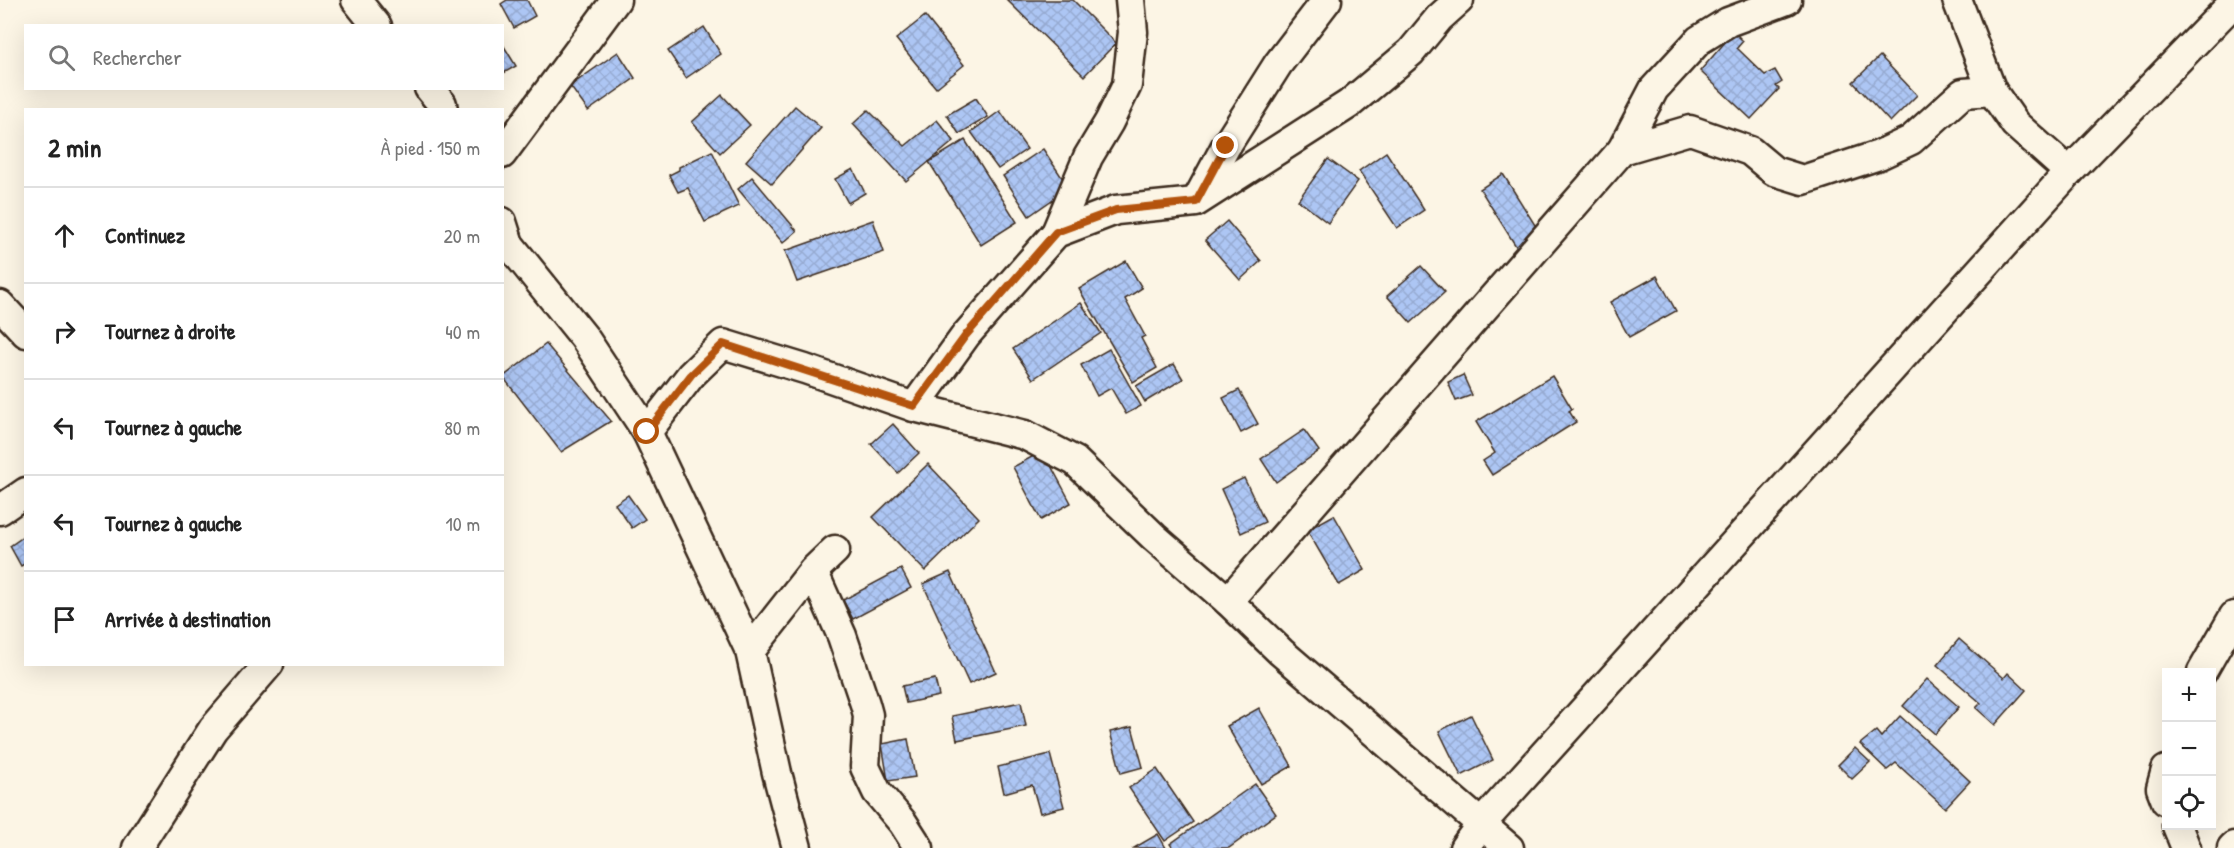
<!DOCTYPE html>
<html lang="fr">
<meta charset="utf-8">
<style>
:root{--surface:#fff;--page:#f6f6f6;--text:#222;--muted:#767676;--line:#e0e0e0}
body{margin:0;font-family:"Patrick Hand",sans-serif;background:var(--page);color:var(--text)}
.controls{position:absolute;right:18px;bottom:18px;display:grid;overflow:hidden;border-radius:0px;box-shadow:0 6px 24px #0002}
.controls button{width:54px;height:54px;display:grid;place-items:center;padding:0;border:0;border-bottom:2px solid var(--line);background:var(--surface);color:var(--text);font:30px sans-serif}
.stop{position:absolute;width:18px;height:18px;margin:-14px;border:4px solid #b45309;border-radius:50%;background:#fff}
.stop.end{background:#b45309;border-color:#fff;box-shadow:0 2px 6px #0008}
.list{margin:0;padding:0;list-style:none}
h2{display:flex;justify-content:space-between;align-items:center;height:78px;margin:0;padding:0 24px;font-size:26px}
h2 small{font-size:20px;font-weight:400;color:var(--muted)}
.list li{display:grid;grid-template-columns:39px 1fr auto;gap:18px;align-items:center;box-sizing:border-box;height:96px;padding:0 24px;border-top:2px solid var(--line)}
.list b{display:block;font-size:22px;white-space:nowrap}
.list em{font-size:20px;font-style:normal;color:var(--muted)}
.icon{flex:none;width:33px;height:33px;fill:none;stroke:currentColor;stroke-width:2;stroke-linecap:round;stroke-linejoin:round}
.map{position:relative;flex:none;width:2234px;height:848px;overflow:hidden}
.search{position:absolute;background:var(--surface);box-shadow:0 6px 24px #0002;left:24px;top:24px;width:480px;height:66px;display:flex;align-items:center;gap:15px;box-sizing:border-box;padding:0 21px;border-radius:0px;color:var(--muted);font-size:22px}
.panel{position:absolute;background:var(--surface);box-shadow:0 6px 24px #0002;left:24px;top:108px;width:480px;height:558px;border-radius:0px}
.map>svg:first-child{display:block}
.building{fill:url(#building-cross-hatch);stroke:#3b2a1e;stroke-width:1.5}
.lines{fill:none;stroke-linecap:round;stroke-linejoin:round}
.minor-casing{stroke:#3b2a1e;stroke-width:33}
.minor{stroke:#fcf5e5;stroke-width:28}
.route{stroke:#b45309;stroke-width:8}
</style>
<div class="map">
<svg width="2234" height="848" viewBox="0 0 2234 848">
<defs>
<pattern id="building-cross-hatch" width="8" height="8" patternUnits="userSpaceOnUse" patternTransform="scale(1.5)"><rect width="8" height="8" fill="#adc6f4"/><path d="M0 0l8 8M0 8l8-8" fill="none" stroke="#96aad1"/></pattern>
</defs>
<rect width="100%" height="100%" fill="#fcf5e5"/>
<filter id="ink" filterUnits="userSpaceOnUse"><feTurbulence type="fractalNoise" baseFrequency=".0167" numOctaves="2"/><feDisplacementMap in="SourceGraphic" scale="12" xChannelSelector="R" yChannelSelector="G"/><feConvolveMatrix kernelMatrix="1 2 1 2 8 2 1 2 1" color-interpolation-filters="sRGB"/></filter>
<g filter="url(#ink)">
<!-- building -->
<g class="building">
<path d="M507,0h20l8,16 -21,12 -13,-24z"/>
<path d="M1007,0h66l43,43 -32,33z"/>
<path d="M925,16l39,49 -28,23 -40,-49z"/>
<path d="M704,27l17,27 -35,24 -18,-27z"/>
<path d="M1734,32l9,9 -6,7 28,27 10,-5 7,12 -6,4 3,3 -28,30 -51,-48z"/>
<path d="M502,43l14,23 -14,8z"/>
<path d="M618,52l17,26 -47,33 -18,-25z"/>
<path d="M1880,56l37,39 -27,27 -37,-40z"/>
<path d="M722,95l28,30 -30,28 -28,-31z"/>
<path d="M976,98l12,19 -29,17 -12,-19z"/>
<path d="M795,106l26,22 -49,56 -26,-23z"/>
<path d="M868,110l37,36 32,-26 17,21 -48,40 -53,-57z"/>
<path d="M1000,111l27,38 -29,20 -27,-37z"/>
<path d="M965,140l52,82 -36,23 -52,-83z"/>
<path d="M1043,149l26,39 -40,28 -26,-40z"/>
<path d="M712,151l27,55 -34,16 -17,-34 -10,4 -9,-17 10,-5v-3z"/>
<path d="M1386,152l38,58 -27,18 -38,-57z"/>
<path d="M1328,159l30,22 -30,42 -30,-23z"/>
<path d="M853,169l12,24 -17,10 -13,-24z"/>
<path d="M1503,174l37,59 -23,15 -37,-59z"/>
<path d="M752,177l45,54 -14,12 -45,-54z"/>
<path d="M873,220l11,32 -87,30 -12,-31z"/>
<path d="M1227,221l34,40 -21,19 -35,-40z"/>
<path d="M1126,261l16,27 -17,11 20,37 -4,2 16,30 -24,14 -54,-93z"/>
<path d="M1421,266l24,26 -34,31 -24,-27z"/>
<path d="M1657,276l19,35 -47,26 -19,-35z"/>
<path d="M1081,303l20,30 -68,46 -20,-30z"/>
<path d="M546,344l65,77 -50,31 -58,-75z"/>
<path d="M1109,349l32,57 -15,8 -15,-26 -14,8 -16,-31z"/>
<path d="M1174,364l9,15 -38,23 -9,-16z"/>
<path d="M1463,375l9,20 -16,6 -8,-19z"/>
<path d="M1552,376l20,33 -3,2 7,11 -84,53 -9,-14 12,-8 -19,-31z"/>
<path d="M1239,390l19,34 -17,9 -18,-35z"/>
<path d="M893,424l26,29 -21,20 -27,-29z"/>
<path d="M1304,430l15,21 -43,31 -15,-23z"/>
<path d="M1043,451l28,52 -30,17 -28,-53z"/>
<path d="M928,464l51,54 -54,53 -52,-54z"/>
<path d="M1244,478l21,44 -24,11 -20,-44z"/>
<path d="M628,495l17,24 -13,9 -17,-24z"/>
<path d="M1334,515l31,55 -26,15 -32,-55z"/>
<path d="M26,535v28l-5,3 -11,-20z"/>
<path d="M901,569l10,19 -58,31 -10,-19z"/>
<path d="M950,572l46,100 -27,12 -46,-100z"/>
<path d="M1959,639l45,39 4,-5 18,17 -31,35 -19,-17 5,-5 -44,-38z"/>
<path d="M935,679l4,17 -33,7 -4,-17z"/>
<path d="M1927,679l32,28 -24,27 -32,-28z"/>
<path d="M1021,702l5,24 -69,14 -5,-24z"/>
<path d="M1259,708l33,58 -31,18 -34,-58z"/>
<path d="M1471,715l22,45 -32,16 -22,-45z"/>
<path d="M1900,716l70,65 -25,27 -49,-45 -9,7 -27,-26 16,-13 5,6z"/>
<path d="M1132,727l11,40 -22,6 -11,-41z"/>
<path d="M908,739l7,38 -27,4 -6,-37z"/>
<path d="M1855,748l15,14 -18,17 -14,-14z"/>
<path d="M1050,754l14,53 -24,6 -8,-28 -28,8 -6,-26z"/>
<path d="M1157,769l36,53 -28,19 -36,-53z"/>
<path d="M1255,784l21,30 -47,34h-56l-3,-4z"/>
<path d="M1158,834l8,14h-32z"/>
</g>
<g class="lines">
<!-- minor casing -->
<g class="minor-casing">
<g id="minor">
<path d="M356,0l21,26"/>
<path d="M1957,0l35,91"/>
<path d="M429,88l13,16 1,6"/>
<path d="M1622,150l32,-61 45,-49 29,-18 59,-22"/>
<path d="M502,154l114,-154"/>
<path d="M1197,200l29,-54 52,-82 49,-64"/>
<path d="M502,222l7,22 75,93 63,95"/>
<path d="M1056,233l32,-76 21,-35 18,-37 6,-53 -3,-32"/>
<path d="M0,305l26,28"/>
<path d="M914,407l52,-72 90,-102 60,-23 80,-8 153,-98 62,-52 28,-34 20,-18"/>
<path d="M0,510l26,-18"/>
<path d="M813,571l29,65 23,68 3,11 -3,52 12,25 26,31 16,25"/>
<path d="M1228,601l394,-451 68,-20 60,21 24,20 29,9 76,-25 32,-15 52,-47 29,-2 23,33 54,48"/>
<path d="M750,651l63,-80 22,-21"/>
<path d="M2202,672l32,-56"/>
<path d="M2166,770l-5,18 5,13"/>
<path d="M2177,826l9,22"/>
<path d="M137,848l76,-119 56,-65"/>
<path d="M797,848l-20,-75 -27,-122 -103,-219 44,-57 32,-31 82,25 109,38 111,28 50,26 79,76 74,64 53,51 228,196"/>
<path d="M1464,848l17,-24 588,-652 165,-170"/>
<path d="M2232,848l2,-2"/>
</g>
</g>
<!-- minor -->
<use href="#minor" class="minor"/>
</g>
</g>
<g class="lines" filter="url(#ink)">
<!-- route -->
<path class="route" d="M647,432l44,-57 32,-31 191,62 52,-71 90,-103 60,-22 80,-8 30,-56"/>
</g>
</svg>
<div class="controls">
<button>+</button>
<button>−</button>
<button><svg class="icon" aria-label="locate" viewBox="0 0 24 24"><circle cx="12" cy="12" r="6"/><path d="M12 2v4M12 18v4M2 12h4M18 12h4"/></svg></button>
</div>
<div class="stop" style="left:647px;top:432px"></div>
<div class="stop end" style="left:1226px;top:146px"></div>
<div class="search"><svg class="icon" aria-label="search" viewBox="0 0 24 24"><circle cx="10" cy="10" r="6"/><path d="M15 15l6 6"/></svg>Rechercher</div>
<section class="panel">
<h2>2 min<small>À pied · 150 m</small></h2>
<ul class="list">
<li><svg class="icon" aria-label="ahead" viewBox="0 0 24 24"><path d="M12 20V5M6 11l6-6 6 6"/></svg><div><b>Continuez</b></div><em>20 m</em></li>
<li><svg class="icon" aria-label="right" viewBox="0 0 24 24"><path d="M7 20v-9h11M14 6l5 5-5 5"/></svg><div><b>Tournez à droite</b></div><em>40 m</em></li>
<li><svg class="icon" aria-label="left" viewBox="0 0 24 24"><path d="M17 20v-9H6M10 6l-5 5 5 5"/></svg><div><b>Tournez à gauche</b></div><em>80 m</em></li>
<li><svg class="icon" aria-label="left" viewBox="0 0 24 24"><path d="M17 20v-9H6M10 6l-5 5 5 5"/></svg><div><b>Tournez à gauche</b></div><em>10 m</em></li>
<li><svg class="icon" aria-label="arrive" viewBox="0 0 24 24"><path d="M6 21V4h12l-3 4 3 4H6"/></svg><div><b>Arrivée à destination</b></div></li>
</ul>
</section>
</div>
